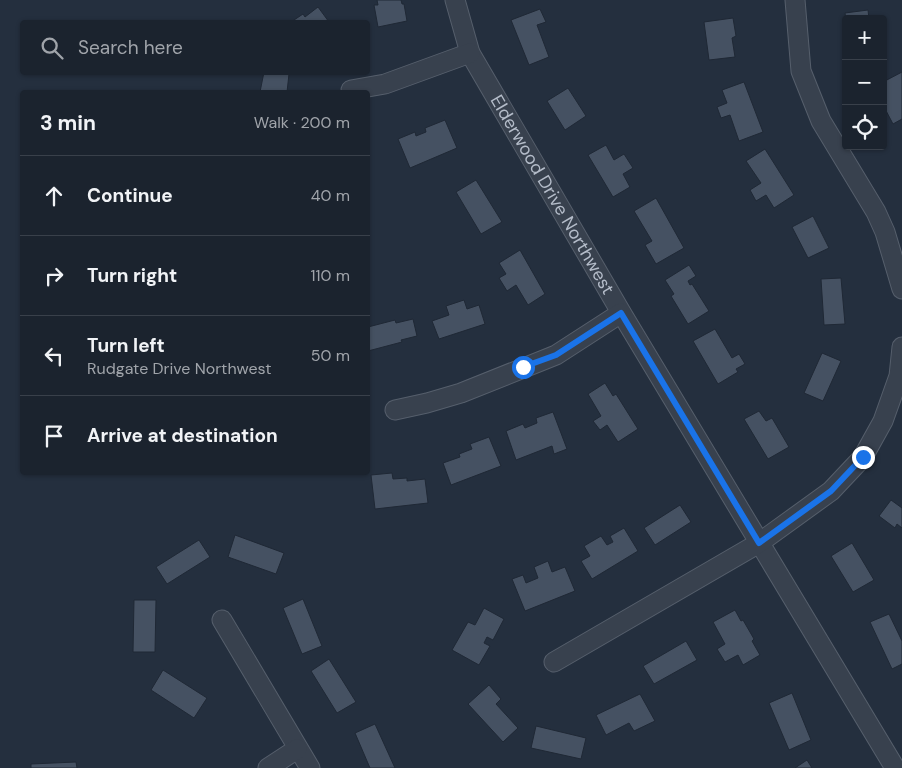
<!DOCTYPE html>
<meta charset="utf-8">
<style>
:root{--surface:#1b232e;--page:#282f3a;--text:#f1f3f6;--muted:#a0a4aa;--line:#39404a}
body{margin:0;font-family:"DM Sans",sans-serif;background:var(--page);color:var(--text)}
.controls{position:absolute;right:15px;top:15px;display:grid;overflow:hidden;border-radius:5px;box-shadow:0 1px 4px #0004}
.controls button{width:45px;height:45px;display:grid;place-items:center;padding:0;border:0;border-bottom:1px solid var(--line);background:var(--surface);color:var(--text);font:25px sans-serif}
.stop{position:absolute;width:15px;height:15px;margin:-11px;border:4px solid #1a73e8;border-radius:50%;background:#fff}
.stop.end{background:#1a73e8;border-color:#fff;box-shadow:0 1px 5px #0008}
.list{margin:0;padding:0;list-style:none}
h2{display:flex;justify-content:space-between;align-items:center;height:65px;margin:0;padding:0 20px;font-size:21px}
h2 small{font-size:16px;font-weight:400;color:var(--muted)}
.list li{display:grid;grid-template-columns:32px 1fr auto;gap:15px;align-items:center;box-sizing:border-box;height:80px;padding:0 20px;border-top:1px solid var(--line)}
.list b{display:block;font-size:19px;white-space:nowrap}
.list p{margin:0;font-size:16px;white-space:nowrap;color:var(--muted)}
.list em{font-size:16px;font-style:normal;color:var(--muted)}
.icon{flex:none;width:28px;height:28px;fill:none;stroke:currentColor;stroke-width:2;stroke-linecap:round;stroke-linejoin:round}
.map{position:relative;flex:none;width:902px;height:768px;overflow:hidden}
.search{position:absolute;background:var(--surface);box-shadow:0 1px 4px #0004;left:20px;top:20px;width:350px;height:55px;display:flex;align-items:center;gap:12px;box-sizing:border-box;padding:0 18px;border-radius:5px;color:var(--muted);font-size:19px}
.panel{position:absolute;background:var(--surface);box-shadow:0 1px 4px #0004;left:20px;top:90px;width:350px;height:385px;border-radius:5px}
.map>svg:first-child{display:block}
.building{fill:#455162;stroke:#1f2835}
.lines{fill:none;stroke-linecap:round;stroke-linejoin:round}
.minor-casing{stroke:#565f6c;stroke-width:21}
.minor{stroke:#38414e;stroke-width:19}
.route{stroke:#1a73e8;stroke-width:6}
.labels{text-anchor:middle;stroke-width:4.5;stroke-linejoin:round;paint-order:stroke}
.street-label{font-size:18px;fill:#b4bcc9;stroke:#1d2633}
</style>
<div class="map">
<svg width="902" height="768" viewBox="0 0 902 768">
<rect width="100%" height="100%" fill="#242f3e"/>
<!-- building -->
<g class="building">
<path d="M377,0h24l1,4h2l3,17 -29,6 -4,-22h4z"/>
<path d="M318,7l11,15h-38l12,-8 2,3z"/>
<path d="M540,9l6,13 -9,3 12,32 -20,8 -18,-45z"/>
<path d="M868,10l1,9h-23v1l-1,-7z"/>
<path d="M733,18l3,18 -4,2 3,19 -26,3 -5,-38z"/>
<path d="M264,72l25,2 -2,18h-27z"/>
<path d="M902,72v47l-9,5 -10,-19v-23z"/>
<path d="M744,82l19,50 -24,9 -9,-26 -9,3 -4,-11 10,-4 -5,-13z"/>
<path d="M568,88l18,28 -21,14 -18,-29z"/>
<path d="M445,120l12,28 -47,20 -12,-29 17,-7 1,4 10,-4 -1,-4z"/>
<path d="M606,145l8,15 10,-6 9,14 -10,6 7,13 -17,10 -25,-42z"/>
<path d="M765,149l29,46 -20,13 -8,-13 -10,6 -6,-11 11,-7 -15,-22z"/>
<path d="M476,180l26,42 -21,12 -25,-42z"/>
<path d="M656,198l28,50 -28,16 -11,-19 7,-4 -18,-30z"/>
<path d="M813,216l16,32 -21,10 -16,-31z"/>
<path d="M520,250l25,44 -17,11 -12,-20 -9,6 -8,-13 7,-4 -7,-11z"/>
<path d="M689,265l7,11 -8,5 2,4 2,-1 17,27 -21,13 -17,-28 3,-2 -9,-14z"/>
<path d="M841,278l4,46 -21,1 -3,-46z"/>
<path d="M464,300l3,9 12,-4 6,19 -46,15 -7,-18 17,-6 -3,-9z"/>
<path d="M413,319l4,17 -16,4 1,2 -34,9v-24l27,-7 1,3z"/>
<path d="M715,329l17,29 7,-4 6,10 -9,5 2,3 -20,12 -25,-43z"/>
<path d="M822,353l19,8 -18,40 -19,-8z"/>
<path d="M605,383l8,13 3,-2 22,35 -20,13 -11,-17 -7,5 -7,-9 8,-5 -13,-22z"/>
<path d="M759,411l7,10 6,-3 17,29 -21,12 -24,-40z"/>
<path d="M553,412l14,37 -13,5 -2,-8 -36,14 -10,-29 17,-7 2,4 12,-5 -1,-5z"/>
<path d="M489,437l12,29 -50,19 -8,-22 17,-6 -1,-3 13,-5 -2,-5z"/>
<path d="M392,473l1,6 14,-1v3l18,-2 3,24 -53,6 -4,-34z"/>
<path d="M891,500l11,8v20l-5,-4 -2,4 -16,-12z"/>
<path d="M680,505l11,17 -36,23 -11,-17z"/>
<path d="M624,528l14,23 -46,28 -11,-18 9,-5 -6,-10 17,-10 6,9 6,-3 -3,-6z"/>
<path d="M235,535l49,18 -8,21 -48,-17z"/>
<path d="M199,540l11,17 -43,27 -11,-17z"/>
<path d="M852,543l22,37 -21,12 -22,-36z"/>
<path d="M548,561l4,11 13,-5 10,24 -50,20 -13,-32 11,-4 3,8 12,-5 -4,-11z"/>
<path d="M303,599l19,47 -20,8 -19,-46z"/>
<path d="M134,600h22l-1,52h-22z"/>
<path d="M484,608l20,11 -11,21 -6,-3 -3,6 6,3 -11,19 -27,-15 16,-28 7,3z"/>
<path d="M735,610l6,11 2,-1 11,19 -2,2 8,14 -17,10 -5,-10 -13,7 -8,-13 8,-5 -12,-22z"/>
<path d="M889,614l13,27v23l-10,5 -22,-47z"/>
<path d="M686,641l11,19 -43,24 -11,-18z"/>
<path d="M329,659l27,43 -19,11 -26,-42z"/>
<path d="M163,670l44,28 -13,20 -43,-28z"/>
<path d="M489,685l12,14 -5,5 22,24 -15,14 -35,-38z"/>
<path d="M792,693l19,47 -22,10 -20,-47z"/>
<path d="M640,694l15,27 -21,10 -5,-8 -23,12 -10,-20z"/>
<path d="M375,724l20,44h-25l-15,-35z"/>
<path d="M536,726l50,12 -5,21 -50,-11z"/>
<path d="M807,760l5,8h-17z"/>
<path d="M76,762l1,6h-46v-4z"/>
</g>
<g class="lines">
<!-- minor casing -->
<g class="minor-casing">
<g id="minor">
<path id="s1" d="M455,0l15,53 152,261 273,454"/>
<path d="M795,0l6,71 20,50 55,91 9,20 17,57"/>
<path d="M351,90l34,-6 85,-31"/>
<path d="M395,410l32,-7 34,-10 95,-38 65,-42"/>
<path d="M222,620l88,148"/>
<path d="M554,662l205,-119 72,-52 32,-34 20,-36 16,-45 3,-29"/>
<path d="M268,768l29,-19"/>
</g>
</g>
<!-- minor -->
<use href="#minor" class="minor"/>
</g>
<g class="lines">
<!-- route -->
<path class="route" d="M523,367l33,-12 65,-42 138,230 72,-52 32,-34"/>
</g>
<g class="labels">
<!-- street labels -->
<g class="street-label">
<text dy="6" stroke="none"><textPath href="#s1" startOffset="219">Elderwood Drive Northwest</textPath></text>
</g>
</g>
</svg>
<div class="controls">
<button>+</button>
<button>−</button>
<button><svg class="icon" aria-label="locate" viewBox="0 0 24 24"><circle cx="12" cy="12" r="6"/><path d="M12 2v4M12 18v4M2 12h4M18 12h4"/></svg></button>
</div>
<div class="stop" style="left:523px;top:367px"></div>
<div class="stop end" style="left:863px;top:457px"></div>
<div class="search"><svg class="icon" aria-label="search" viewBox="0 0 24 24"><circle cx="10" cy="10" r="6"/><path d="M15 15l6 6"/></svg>Search here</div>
<section class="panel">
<h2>3 min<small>Walk · 200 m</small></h2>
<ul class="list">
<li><svg class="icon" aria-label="ahead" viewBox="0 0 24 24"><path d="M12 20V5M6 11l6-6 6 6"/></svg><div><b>Continue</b></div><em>40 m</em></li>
<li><svg class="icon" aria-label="right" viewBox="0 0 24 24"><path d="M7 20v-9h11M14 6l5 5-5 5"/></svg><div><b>Turn right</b></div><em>110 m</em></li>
<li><svg class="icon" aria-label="left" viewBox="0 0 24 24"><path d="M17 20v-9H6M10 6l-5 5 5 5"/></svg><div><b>Turn left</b><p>Rudgate Drive Northwest</p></div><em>50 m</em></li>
<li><svg class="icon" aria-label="arrive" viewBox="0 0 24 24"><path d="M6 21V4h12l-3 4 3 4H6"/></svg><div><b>Arrive at destination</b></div></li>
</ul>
</section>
</div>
